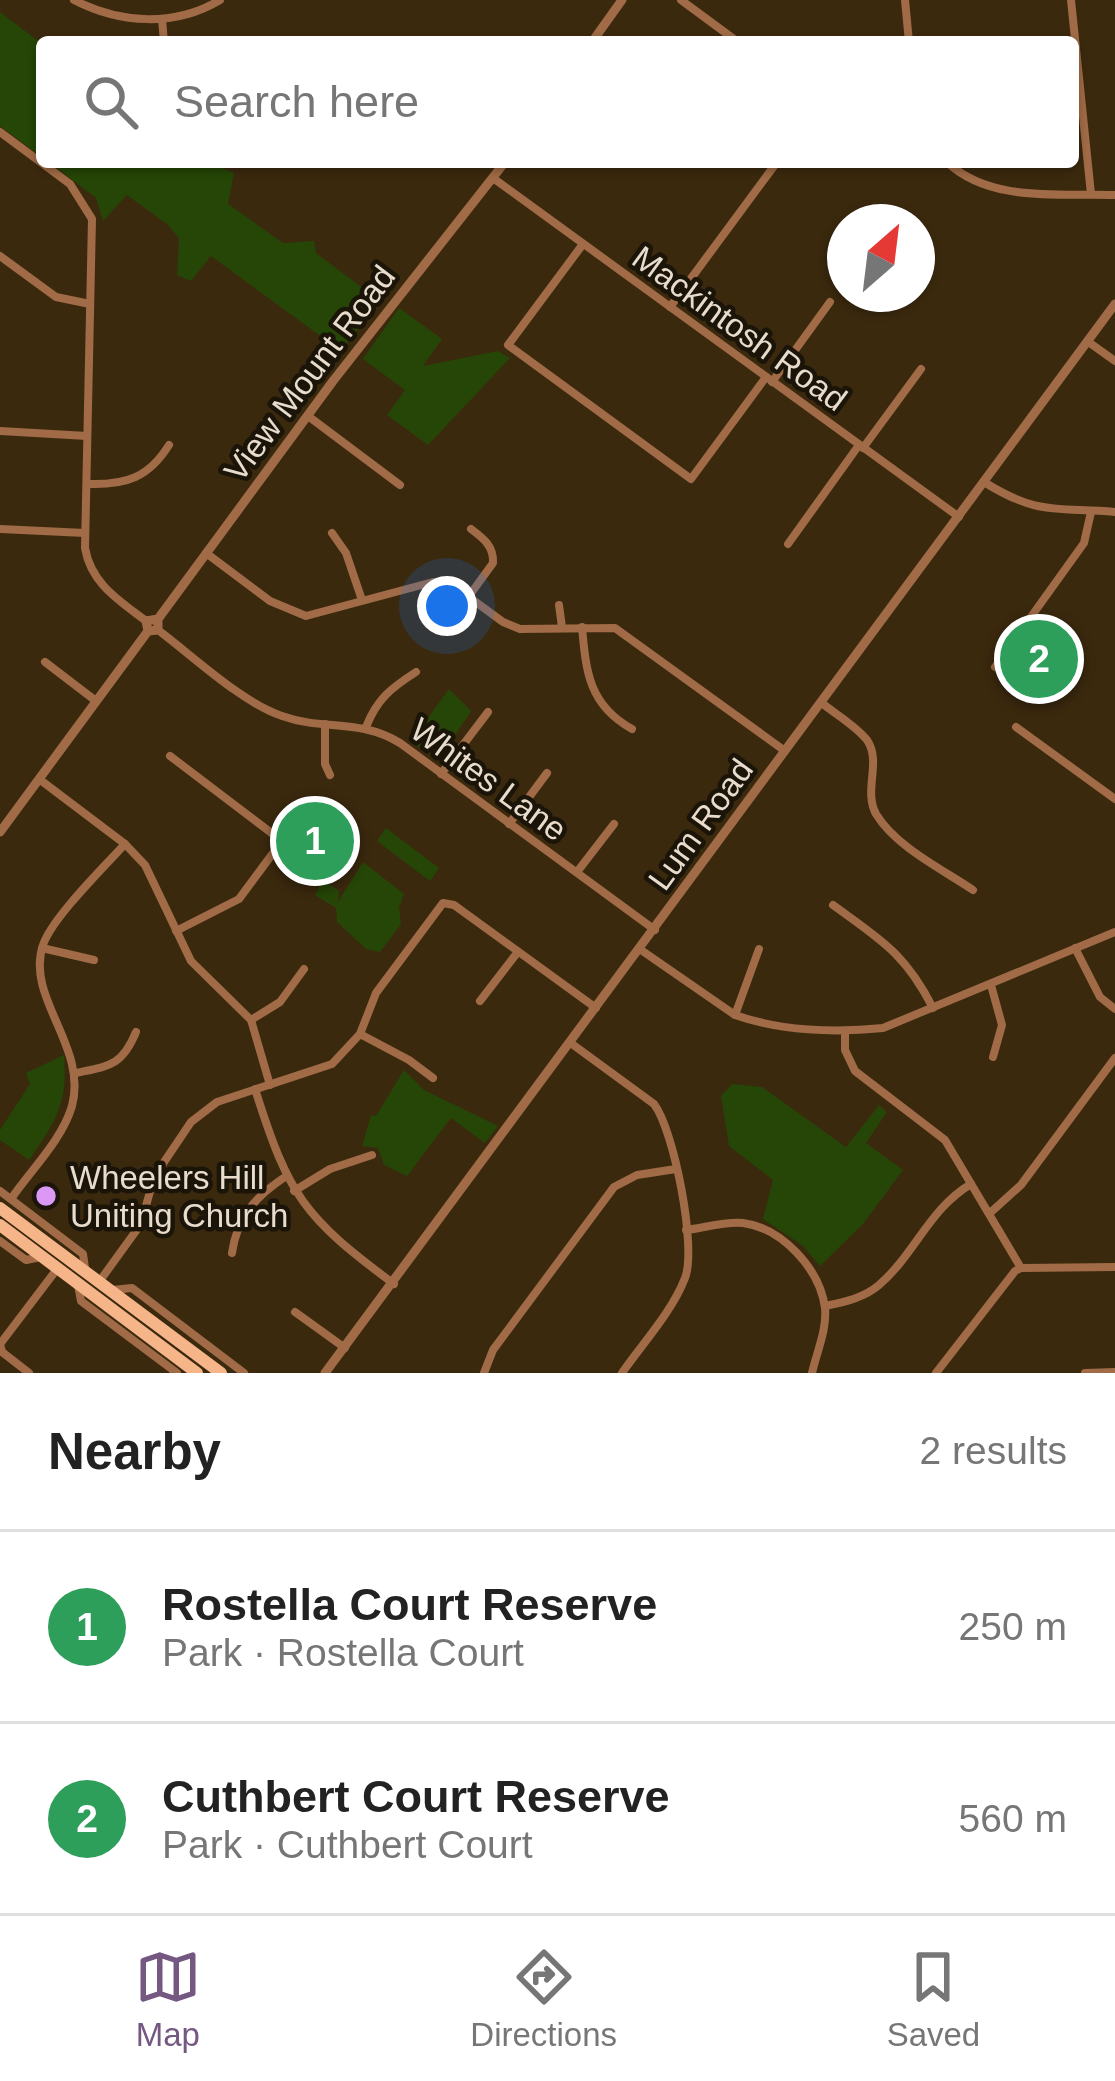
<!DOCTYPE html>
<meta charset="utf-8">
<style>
:root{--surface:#fff;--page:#f2f2f2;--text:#222;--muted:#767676;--line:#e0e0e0;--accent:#755881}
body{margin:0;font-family:Helvetica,sans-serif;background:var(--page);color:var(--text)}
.compass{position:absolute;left:827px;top:204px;width:108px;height:108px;border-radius:50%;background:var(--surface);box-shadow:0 3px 9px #0004;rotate:28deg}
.you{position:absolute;left:447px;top:606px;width:42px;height:42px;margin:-30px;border:9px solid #fff;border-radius:50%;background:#1a73e8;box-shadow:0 0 0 18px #1a73e833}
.badge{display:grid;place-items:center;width:78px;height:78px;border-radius:50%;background:var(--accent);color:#fff;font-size:39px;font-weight:700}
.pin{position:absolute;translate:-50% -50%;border:6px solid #fff;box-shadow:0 3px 12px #0006}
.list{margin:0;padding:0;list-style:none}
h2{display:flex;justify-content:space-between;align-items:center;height:156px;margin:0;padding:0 48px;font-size:51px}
h2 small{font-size:39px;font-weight:400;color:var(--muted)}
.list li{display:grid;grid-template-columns:78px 1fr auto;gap:36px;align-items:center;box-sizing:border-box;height:192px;padding:0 48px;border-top:3px solid var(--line)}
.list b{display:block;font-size:45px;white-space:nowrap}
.list p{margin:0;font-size:39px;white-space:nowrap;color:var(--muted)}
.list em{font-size:39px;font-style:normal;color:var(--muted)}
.icon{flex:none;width:66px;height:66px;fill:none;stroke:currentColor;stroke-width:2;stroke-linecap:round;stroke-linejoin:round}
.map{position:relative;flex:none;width:1115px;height:1373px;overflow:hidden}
.search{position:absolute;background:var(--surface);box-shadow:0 3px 9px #0004;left:36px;right:36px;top:36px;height:132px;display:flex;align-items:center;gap:30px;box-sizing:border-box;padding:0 42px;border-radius:12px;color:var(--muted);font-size:45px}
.sheet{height:540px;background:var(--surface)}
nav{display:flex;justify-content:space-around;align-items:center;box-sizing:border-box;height:168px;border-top:3px solid var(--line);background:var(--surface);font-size:33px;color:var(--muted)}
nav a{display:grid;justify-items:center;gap:6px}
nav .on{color:var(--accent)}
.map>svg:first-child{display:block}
.green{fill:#254606}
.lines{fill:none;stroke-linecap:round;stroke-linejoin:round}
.minor{stroke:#a06b46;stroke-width:8}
.tertiary{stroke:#a06b46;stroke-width:9}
.primary{stroke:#f6b588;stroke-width:12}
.poi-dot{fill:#db99f5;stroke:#1b1408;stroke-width:4.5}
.labels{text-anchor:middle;stroke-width:9;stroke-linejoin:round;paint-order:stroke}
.street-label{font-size:33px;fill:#e8dccd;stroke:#1b1408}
.poi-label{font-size:33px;fill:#e8dccd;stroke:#1b1408;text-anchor:start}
</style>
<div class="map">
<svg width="1115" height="1373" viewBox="0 0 1115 1373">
<rect width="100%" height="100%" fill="#3b290e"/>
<!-- green -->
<g class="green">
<path d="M0,12l42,32v113l-42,-31z"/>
<path d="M49,162h159l26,11 -6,31 55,39 31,-2 2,12 64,48 -39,50 -130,-95 -20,25 -14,-6 2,-37 -11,-13 -41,-30 -24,26 -7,-23z"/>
<path d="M399,308l43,31 -19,27 75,-15 12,7 -82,87 -41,-30 18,-25 -42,-31z"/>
<path d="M1029,635l38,27 -17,23 -37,-27z"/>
<path d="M449,689l22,22 -32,49 -28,-19z"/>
<path d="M334,820l11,8 -27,37 -28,-16 5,-11z"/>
<path d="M386,828l53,40 -9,13 -53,-40z"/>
<path d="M363,862l41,32 -5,14 2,16 -21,28 -14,-3 -29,-27 -1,-14 -21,-13 8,-15 16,11 -1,11z"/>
<path d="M64,1055c4,49 -8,66 -35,105l-29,-20v-10l30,-46 -4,-11z"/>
<path d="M404,1070l20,20 74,36 -13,17 -34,-25 -44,58 -23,-11 -6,-17 -16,-2 9,-31 5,1z"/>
<path d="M732,1084l30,3 84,60 33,-42 8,7 -21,31 37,27 -40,54 -43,42 -17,-20 -40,-27 10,-39 -44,-34 -8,-50z"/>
</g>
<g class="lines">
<!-- minor -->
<g class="minor">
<path d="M74,0c46,24 101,27 146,0"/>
<path d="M681,0l57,42"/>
<path d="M905,0l4,42"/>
<path d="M1071,0l20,194"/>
<path d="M162,19l2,23"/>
<path d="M0,132l70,52 22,35 -7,329c6,36 35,53 61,73"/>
<path d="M947,162c43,41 113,31 168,33"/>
<path d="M493,178l466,339"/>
<path d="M583,244l-75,101 183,134 75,-102"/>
<path d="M0,256l56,41 34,7"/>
<path d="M670,307l107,-145"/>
<path d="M1087,341l28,20"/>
<path d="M772,382l58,-80"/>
<path d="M308,416l92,69"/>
<path d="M0,431l87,5"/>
<path d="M863,448l58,-79"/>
<path d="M984,482c54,34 73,25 131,30"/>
<path d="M89,484c38,1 60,-7 80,-39"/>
<path d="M0,529l85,4"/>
<path d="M332,533l14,20 16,47"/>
<path d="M788,544l71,-99"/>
<path d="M206,553l64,48 36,15 127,-34 25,7 45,33 17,7 95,-1 170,123"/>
<path d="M469,596l24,-33c1,-17 -10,-25 -22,-34"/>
<path d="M559,605l3,22"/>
<path d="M582,627c4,45 7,78 50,102"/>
<path d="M158,630c36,27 83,72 124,86 42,15 77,2 118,27l255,187"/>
<path d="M45,662l51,39"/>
<path d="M995,667l89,-124 7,-31"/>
<path d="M823,704c14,11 33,22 44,36 15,22 -4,50 9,74 20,33 66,55 97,76"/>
<path d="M325,724v40l5,11"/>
<path d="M366,727c11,-28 25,-39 50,-55"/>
<path d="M1016,727l99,72"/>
<path d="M170,756l112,85 -43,58 -63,32"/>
<path d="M441,774l47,-62"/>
<path d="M39,779l86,65 20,21 46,96 60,59 19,65"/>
<path d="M509,824l38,-51"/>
<path d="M577,872l37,-48"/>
<path d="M833,905c48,35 72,48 100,103"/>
<path d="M42,948l52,12"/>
<path d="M1075,948l25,49 15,12"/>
<path d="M641,950l94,65c45,16 100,18 148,13l232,-96"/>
<path d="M991,985l11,40 -9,32"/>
<path d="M480,1001l37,-48"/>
<path d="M735,1015l24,-66"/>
<path d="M251,1020l29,-18 24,-33"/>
<path d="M845,1032v18l10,21 90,69 76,128"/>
<path d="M360,1034l49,26 24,18"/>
<path d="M572,1044l82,60c20,26 43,144 31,174 -13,34 -43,66 -63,95"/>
<path d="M76,1073c33,-7 46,-7 60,-41"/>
<path d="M255,1089c34,108 49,128 139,195"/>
<path d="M0,1191l83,63 2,14"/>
<path d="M294,1191l36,-22 42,-14"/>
<path d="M11,1199c20,-29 51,-59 61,-93 16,-60 -47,-108 -29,-161 9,-27 61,-78 82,-101"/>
<path d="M990,1213l31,-28 94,-127"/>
<path d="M686,1230c18,-2 39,-9 57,-7 39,5 77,46 82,85 2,22 -8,43 -13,65"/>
<path d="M0,1241l26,19 15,-3"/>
<path d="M232,1253c5,-36 24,-57 53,-76"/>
<path d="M99,1282l42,-58 13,-47 37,-55 26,-20 115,-38 28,-30 16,-41 67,-90 11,2 142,103"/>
<path d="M78,1285l3,16 96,72"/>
<path d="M112,1290l20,-2 112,85"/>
<path d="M825,1306c19,-4 39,-8 54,-21 36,-31 50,-76 92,-101"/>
<path d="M295,1312l50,36"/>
<path d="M2,1352l-2,-8 57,-75"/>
<path d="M2,1352l27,21"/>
<path d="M484,1373l9,-23 121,-163 23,-12 39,-6"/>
<path d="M936,1373l79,-102 6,-3 94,-1"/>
<path d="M1085,1373l30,-1"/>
</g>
<!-- tertiary -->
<g class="tertiary">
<path d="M592,42l30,-42"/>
<path d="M158,619v11l-10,1 -2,-10 12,-2 175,-238 172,-219"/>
<path d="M0,832l148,-201"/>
<path d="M325,1373l790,-1069"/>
</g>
<!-- primary -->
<g class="primary">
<path d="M0,1208l221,165"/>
<path d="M0,1225l197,148"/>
</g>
</g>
<!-- markers -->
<circle class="poi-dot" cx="46" cy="1196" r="12"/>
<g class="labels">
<!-- street labels -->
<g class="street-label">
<text transform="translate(740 328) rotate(36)" y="12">Mackintosh Road</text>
<text transform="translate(309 373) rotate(-53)" y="12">View Mount Road</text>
<text transform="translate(489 779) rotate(36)" y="12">Whites Lane</text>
<text transform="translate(700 824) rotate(-54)" y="12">Lum Road</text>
</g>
<!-- poi labels -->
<g class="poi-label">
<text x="70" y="1189">Wheelers Hill<tspan x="70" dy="38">Uniting Church</tspan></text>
</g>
</g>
</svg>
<svg class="compass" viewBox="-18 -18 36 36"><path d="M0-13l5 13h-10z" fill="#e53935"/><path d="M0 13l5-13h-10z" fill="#767676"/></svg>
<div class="you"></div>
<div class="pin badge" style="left:315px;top:841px;background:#2e9e5b">1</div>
<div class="pin badge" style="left:1039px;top:659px;background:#2e9e5b">2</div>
<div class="search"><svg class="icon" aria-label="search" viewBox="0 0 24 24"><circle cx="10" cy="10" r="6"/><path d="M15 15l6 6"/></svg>Search here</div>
</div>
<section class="sheet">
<h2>Nearby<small>2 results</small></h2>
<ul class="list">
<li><span class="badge" style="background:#2e9e5b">1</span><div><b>Rostella Court Reserve</b><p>Park · Rostella Court</p></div><em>250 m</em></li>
<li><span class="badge" style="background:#2e9e5b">2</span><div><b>Cuthbert Court Reserve</b><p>Park · Cuthbert Court</p></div><em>560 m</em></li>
</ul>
</section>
<nav>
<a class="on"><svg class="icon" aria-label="map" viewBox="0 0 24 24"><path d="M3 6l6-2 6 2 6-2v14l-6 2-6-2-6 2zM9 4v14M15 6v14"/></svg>Map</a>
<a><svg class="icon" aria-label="directions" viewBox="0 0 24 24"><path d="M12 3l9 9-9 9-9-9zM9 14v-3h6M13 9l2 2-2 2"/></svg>Directions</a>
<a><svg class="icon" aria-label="saved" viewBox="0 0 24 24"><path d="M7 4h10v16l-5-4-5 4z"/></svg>Saved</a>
</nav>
